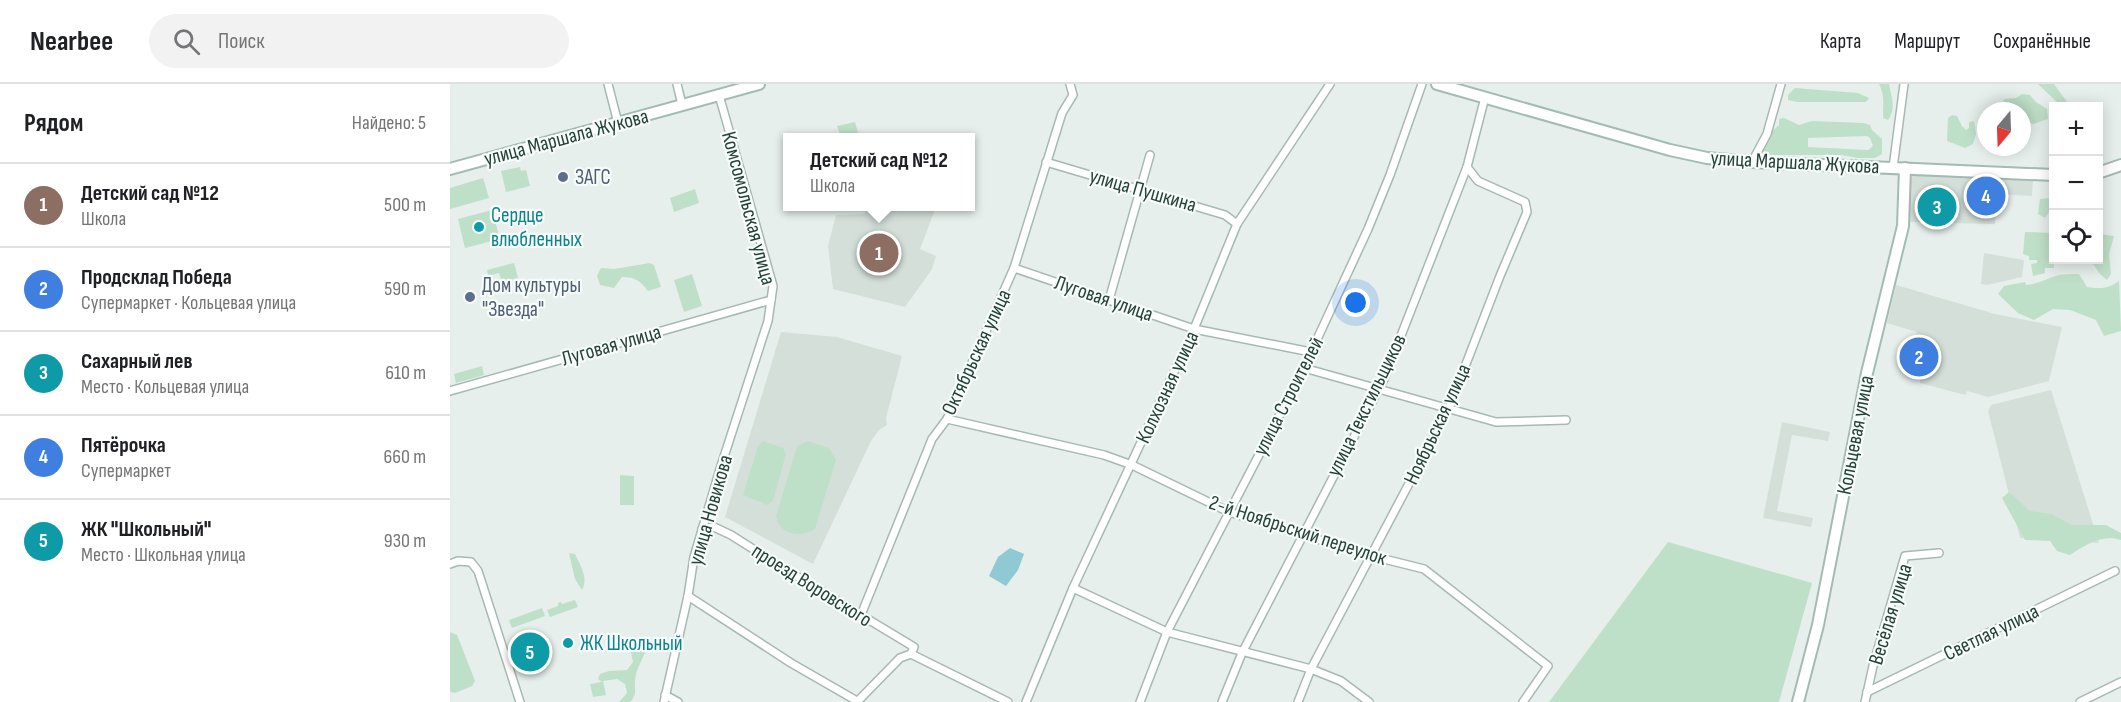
<!DOCTYPE html>
<html lang="ru">
<meta charset="utf-8">
<style>
:root{--surface:#fff;--page:#f2f2f2;--text:#202124;--muted:#757577;--line:#e0e0e0;--accent:#111827}
body{margin:0;font-family:"Sofia Sans Condensed",sans-serif;background:var(--page);color:var(--text)}
.controls{position:absolute;right:18px;top:18px;display:grid;overflow:hidden;border-radius:0px;box-shadow:0 3px 15px #0003}
.controls button{width:54px;height:54px;display:grid;place-items:center;padding:0;border:0;border-bottom:2px solid var(--line);background:var(--surface);color:var(--text);font:30px sans-serif}
.compass{position:absolute;left:1527px;top:18px;width:54px;height:54px;border-radius:50%;background:var(--surface);box-shadow:0 3px 15px #0003;rotate:199deg}
.you{position:absolute;left:906px;top:219px;width:21px;height:21px;margin:-15px;border:4px solid #fff;border-radius:50%;background:#1a73e8;box-shadow:0 0 0 9px #1a73e833}
.badge{display:grid;place-items:center;width:39px;height:39px;border-radius:50%;background:var(--accent);color:#fff;font-size:20px;font-weight:700}
.pin{position:absolute;translate:-50% -50%;border:3px solid #fff;box-shadow:0 2px 6px #0006}
.popup{position:absolute;left:333px;top:49px;width:192px;height:78px;box-sizing:border-box;display:grid;place-content:center;border-radius:0px;background:var(--surface);filter:drop-shadow(0 2px 4px #0005);font-size:20px;white-space:nowrap;color:var(--muted)}
.popup b{font-size:22px;color:var(--text)}
.popup::after{content:'';position:absolute;left:50%;top:100%;margin-left:-12px;border:12px solid transparent;border-top-color:var(--surface)}
.list{margin:0;padding:0;list-style:none}
h2{display:flex;justify-content:space-between;align-items:center;height:78px;margin:0;padding:0 24px;font-size:26px}
h2 small{font-size:20px;font-weight:400;color:var(--muted)}
.list li{display:grid;grid-template-columns:39px 1fr auto;gap:18px;align-items:center;box-sizing:border-box;height:84px;padding:0 24px;border-top:2px solid var(--line)}
.list b{display:block;font-size:22px;white-space:nowrap}
.list p{margin:0;font-size:20px;white-space:nowrap;color:var(--muted)}
.list em{font-size:20px;font-style:normal;color:var(--muted)}
.icon{flex:none;width:33px;height:33px;fill:none;stroke:currentColor;stroke-width:2;stroke-linecap:round;stroke-linejoin:round}
.map{position:relative;flex:none;width:1671px;height:618px;overflow:hidden}
header{display:flex;align-items:center;gap:36px;box-sizing:border-box;height:84px;padding:0 30px;background:var(--surface);border-bottom:2px solid var(--line)}
header strong{font-size:28px}
nav{display:flex;gap:33px;margin-inline-start:auto;font-size:21px}
.search{width:420px;height:54px;background:var(--page);display:flex;align-items:center;gap:15px;box-sizing:border-box;padding:0 21px;border-radius:33px;color:var(--muted);font-size:22px}
main{display:flex}
aside{flex:1;background:var(--surface)}
.map>svg:first-child{display:block}
.built{fill:#d4dfda}
.green{fill:#bfe0c8;fill-rule:evenodd}
.water{fill:#8ec9d4}
.lines{fill:none;stroke-linecap:round;stroke-linejoin:round}
.street-casing{stroke:#a8b8b2;stroke-width:10}
.secondary-casing{stroke:#a4bbb3;stroke-width:14}
.street{stroke:#fff;stroke-width:7}
.secondary{stroke:#fff;stroke-width:10}
.service-dot{fill:#5c6f8a;stroke:#f7fbf9;stroke-width:2}
.culture-dot{fill:#0f9aa8;stroke:#f7fbf9;stroke-width:2}
.labels{text-anchor:middle;stroke-width:4.5;stroke-linejoin:round;paint-order:stroke}
.street-label{font-size:21px;fill:#24423a;stroke:#f7fbf9}
.service-label{font-size:21px;fill:#4e5e75;stroke:#f7fbf9;text-anchor:start}
.culture-label{font-size:21px;fill:#0d838f;stroke:#f7fbf9;text-anchor:start}
</style>
<header>
<strong>Nearbee</strong>
<div class="search"><svg class="icon" aria-label="search" viewBox="0 0 24 24"><circle cx="10" cy="10" r="6"/><path d="M15 15l6 6"/></svg>Поиск</div>
<nav><a>Карта</a><a>Маршрут</a><a>Сохранённые</a></nav>
</header>
<main>
<aside>
<h2>Рядом<small>Найдено: 5</small></h2>
<ul class="list">
<li><span class="badge" style="background:#8d6e63">1</span><div><b>Детский сад №12</b><p>Школа</p></div><em>500 m</em></li>
<li><span class="badge" style="background:#3f7fe0">2</span><div><b>Продсклад Победа</b><p>Супермаркет · Кольцевая улица</p></div><em>590 m</em></li>
<li><span class="badge" style="background:#0f9aa8">3</span><div><b>Сахарный лев</b><p>Место · Кольцевая улица</p></div><em>610 m</em></li>
<li><span class="badge" style="background:#3f7fe0">4</span><div><b>Пятёрочка</b><p>Супермаркет</p></div><em>660 m</em></li>
<li><span class="badge" style="background:#0f9aa8">5</span><div><b>ЖК &quot;Школьный&quot;</b><p>Место · Школьная улица</p></div><em>930 m</em></li>
</ul>
</aside>
<div class="map">
<svg width="1671" height="618" viewBox="0 0 1671 618">
<rect width="100%" height="100%" fill="#e6efeb"/>
<!-- built -->
<g class="built">
<path d="M1464,90l119,5 -1,17 -36,-2 -1,30 -88,-2 2,-40z"/>
<path d="M419,123h67l-16,42 16,7 -4,13 -27,38 -72,-18 -5,-43 8,-31 28,-1z"/>
<path d="M1534,169l40,7 -2,17 -35,8 -6,-1z"/>
<path d="M1446,201l99,29 67,13 -13,54 -61,16 -21,-6 -2,4 -45,-12 1,-5 -17,-5 6,-25h2l5,-16 -30,-9z"/>
<path d="M331,248l56,5 65,19 -16,62 1,7 -9,6 -7,10 -58,123 -88,-47z"/>
<path d="M1601,306l48,153 -79,-5 -32,-127 3,-6z"/>
<path d="M1332,338l48,10 -2,9 -36,-6 -15,76 36,7 -2,9 -48,-9z"/>
</g>
<!-- green -->
<g class="green">
<path d="M1429,0h10c2,12 8,25 -1,36l-5,-2c0,-13 2,-22 -4,-34z"/>
<path d="M1588,0h16l16,22h-9z"/>
<path d="M1345,4l63,5 11,5 -3,4h-69l-9,-2v-5z"/>
<path d="M1572,10l8,1 6,7 11,7 1,10 -15,5 -11,-5v-8h-15l-5,-3 2,-9 12,-1z"/>
<path d="M1502,31l5,1 5,10 4,4 3,-2v-6l5,-1 2,13 -3,10 -8,4 -18,-7 1,-23z"/>
<path d="M1334,34l15,7 13,-4 52,2 6,2 2,5 10,9v15l-7,4h-17l-16,-3h-76l-5,-4 9,-18 9,-8v-6zM1417,52l3,2 3,8 -5,4 -60,-3v-9z"/>
<path d="M405,38l4,14 -18,1 -4,-11z"/>
<path d="M70,83l1,4 5,-1 4,16 -24,6 -5,-21z"/>
<path d="M33,94l6,20 -39,11v-21z"/>
<path d="M245,105l4,14 -25,9 -4,-14z"/>
<path d="M1600,114l3,1v13h-4l-4,6 -7,-4 2,-15z"/>
<path d="M42,126l8,29 -35,9 -7,-29z"/>
<path d="M1575,148l28,1 1,35h-9v5l-12,3 -2,-12 6,-1v-3h-8v-4l-6,-2z"/>
<path d="M1649,150l15,2 -5,18 2,20 -4,6 -8,-7 -5,-8 -13,-5h17z"/>
<path d="M64,179l4,15 -16,4 -3,-9 -11,3 -1,-6z"/>
<path d="M200,179l4,2 7,22 -13,4c-8,-10 -12,-14 -26,-14l-8,11 -14,-3 -3,-9 4,-8 13,1z"/>
<path d="M242,190l10,32 -18,6 -10,-32z"/>
<path d="M1629,190l8,13c12,2 22,2 32,-6l2,50 -17,5 -8,-16 -26,-10 -17,-1 -19,11 -16,-7 -20,-19 6,-8 21,-4 1,3c14,-1 21,-7 33,-10 7,-1 14,-1 20,-1z"/>
<path d="M32,282l2,9 -28,8 -2,-9z"/>
<path d="M313,357l20,7 3,6 -13,47 -6,4 -24,-10 15,-49z"/>
<path d="M358,357l21,7 7,12 -21,69c-14,10 -37,5 -39,-13l20,-66 2,-4z"/>
<path d="M170,391l14,1v29h-14z"/>
<path d="M1559,408l21,19 22,3 19,11h35l15,8v7c-19,-6 -36,5 -51,15l-13,-4 -7,-10 -25,-1 -23,-42z"/>
<path d="M1218,458l144,41 -33,119h-230z"/>
<path d="M119,469l6,1c5,11 14,24 7,36l-7,-11z"/>
<path d="M125,516l3,7 -28,10 -3,-7 11,-4v-3l3,-1 1,2z"/>
<path d="M92,524l3,8 -33,12 -3,-8z"/>
<path d="M0,548l7,3 18,46 -3,5 -17,7 -5,-1z"/>
<path d="M187,557l11,2c-2,12 -12,24 -13,37 -1,9 3,14 -5,22h-11l8,-9 -2,-9 -8,-5 -14,2 3,14 -13,2 -3,-13 12,-2 -4,-3 2,-5 9,-3 18,-1 6,-8 -3,-14z"/>
</g>
<!-- water -->
<path class="water" d="M560,464l14,6 -6,16 -12,16 -17,-10 9,-19z"/>
<g class="lines">
<!-- street casing -->
<g class="street-casing">
<g id="street">
<path d="M158,0l10,39"/>
<path d="M227,0l5,21"/>
<path d="M596,78l179,53 12,9"/>
<path d="M1302,78l15,-28 14,-50"/>
<path d="M1443,84l11,-84"/>
<path d="M564,184l180,61 117,23"/>
<path d="M659,216l41,-145"/>
<path d="M854,284l192,54 70,-2"/>
<path d="M0,307l321,-91"/>
<path d="M497,335l157,36 28,10 97,47 143,44 52,13 124,97 -25,36"/>
<path d="M252,445l12,-2 17,8 52,33 131,79 -3,7"/>
<path d="M0,480l8,-3 13,1 7,9 42,131"/>
<path d="M623,504l94,44 144,37 30,12 28,21"/>
<path d="M238,512l103,67 66,38"/>
<path d="M411,531l71,-176 15,-20 67,-151 48,-155 11,-18 -3,-11"/>
<path d="M1417,608l248,-121"/>
<path d="M215,611l13,7"/>
<path d="M214,618l24,-106 6,-39 27,-91 47,-145 5,-35 -54,-191"/>
<path d="M407,618l43,-44 11,-4 97,48"/>
<path d="M576,618l47,-114 121,-259 43,-105 93,-140"/>
<path d="M690,618l27,-70 134,-258 67,-145 22,-54 32,-91"/>
<path d="M772,618l20,-49 142,-274 83,-212 18,-70"/>
<path d="M848,618l13,-33 138,-261 51,-132 27,-64 -2,-10 -47,-21 -11,-14"/>
<path d="M1415,618l8,-36 32,-110 34,-3"/>
<path d="M1630,618l41,-20"/>
</g>
</g>
<!-- secondary casing -->
<g class="secondary-casing">
<g id="secondary">
<path d="M987,0l233,66 37,8 45,4 302,13"/>
<path d="M0,85l309,-85"/>
<path d="M1648,89l23,-8"/>
<path d="M1348,618l20,-77 49,-252 36,-147 2,-58"/>
</g>
</g>
<!-- street -->
<use href="#street" class="street"/>
<!-- secondary -->
<use href="#secondary" class="secondary"/>
</g>
<!-- markers -->
<g class="service-dot">
<circle cx="113" cy="93" r="6"/>
<circle cx="20" cy="213" r="6"/>
</g>
<g class="culture-dot">
<circle cx="29" cy="143" r="6"/>
<circle cx="118" cy="559" r="6"/>
</g>
<g class="labels">
<!-- street labels -->
<g class="street-label">
<text transform="translate(116 53) rotate(-15)" y="7">улица Маршала Жукова</text>
<text transform="translate(1345 78) rotate(3)" y="7">улица Маршала Жукова</text>
<text transform="translate(693 106) rotate(16)" y="7">улица Пушкина</text>
<text transform="translate(299 124) rotate(75)" y="7">Комсомольская улица</text>
<text transform="translate(654 214) rotate(19)" y="7">Луговая улица</text>
<text transform="translate(161 261) rotate(-16)" y="7">Луговая улица</text>
<text transform="translate(526 268) rotate(-65)" y="7">Октябрьская улица</text>
<text transform="translate(717 303) rotate(-65)" y="7">Колхозная улица</text>
<text transform="translate(838 312) rotate(-63)" y="7">улица Строителей</text>
<text transform="translate(916 321) rotate(-64)" y="7">улица Текстильщиков</text>
<text transform="translate(987 340) rotate(-65)" y="7">Ноябрьская улица</text>
<text transform="translate(1405 351) rotate(-79)" y="7">Кольцевая улица</text>
<text transform="translate(260 426) rotate(-74)" y="7">улица Новикова</text>
<text transform="translate(848 446) rotate(18)" y="7">2-й Ноябрьский переулок</text>
<text transform="translate(362 501) rotate(32)" y="7">проезд Воровского</text>
<text transform="translate(1440 530) rotate(-73)" y="7">Весёлая улица</text>
<text transform="translate(1541 548) rotate(-26)" y="7">Светлая улица</text>
</g>
<!-- service labels -->
<g class="service-label">
<text x="125" y="100">ЗАГС</text>
<text x="32" y="208">Дом культуры<tspan x="32" dy="24">"Звезда"</tspan></text>
</g>
<!-- culture labels -->
<g class="culture-label">
<text x="41" y="138">Сердце<tspan x="41" dy="24">влюбленных</tspan></text>
<text x="130" y="566">ЖК Школьный</text>
</g>
</g>
</svg>
<div class="controls">
<button>+</button>
<button>−</button>
<button><svg class="icon" aria-label="locate" viewBox="0 0 24 24"><circle cx="12" cy="12" r="6"/><path d="M12 2v4M12 18v4M2 12h4M18 12h4"/></svg></button>
</div>
<svg class="compass" viewBox="-18 -18 36 36"><path d="M0-13l5 13h-10z" fill="#e53935"/><path d="M0 13l5-13h-10z" fill="#757577"/></svg>
<div class="you"></div>
<div class="pin badge" style="left:429px;top:169px;background:#8d6e63">1</div>
<div class="popup"><b>Детский сад №12</b>Школа</div>
<div class="pin badge" style="left:1469px;top:273px;background:#3f7fe0">2</div>
<div class="pin badge" style="left:1487px;top:123px;background:#0f9aa8">3</div>
<div class="pin badge" style="left:1536px;top:112px;background:#3f7fe0">4</div>
<div class="pin badge" style="left:80px;top:568px;background:#0f9aa8">5</div>
</div>
</main>
